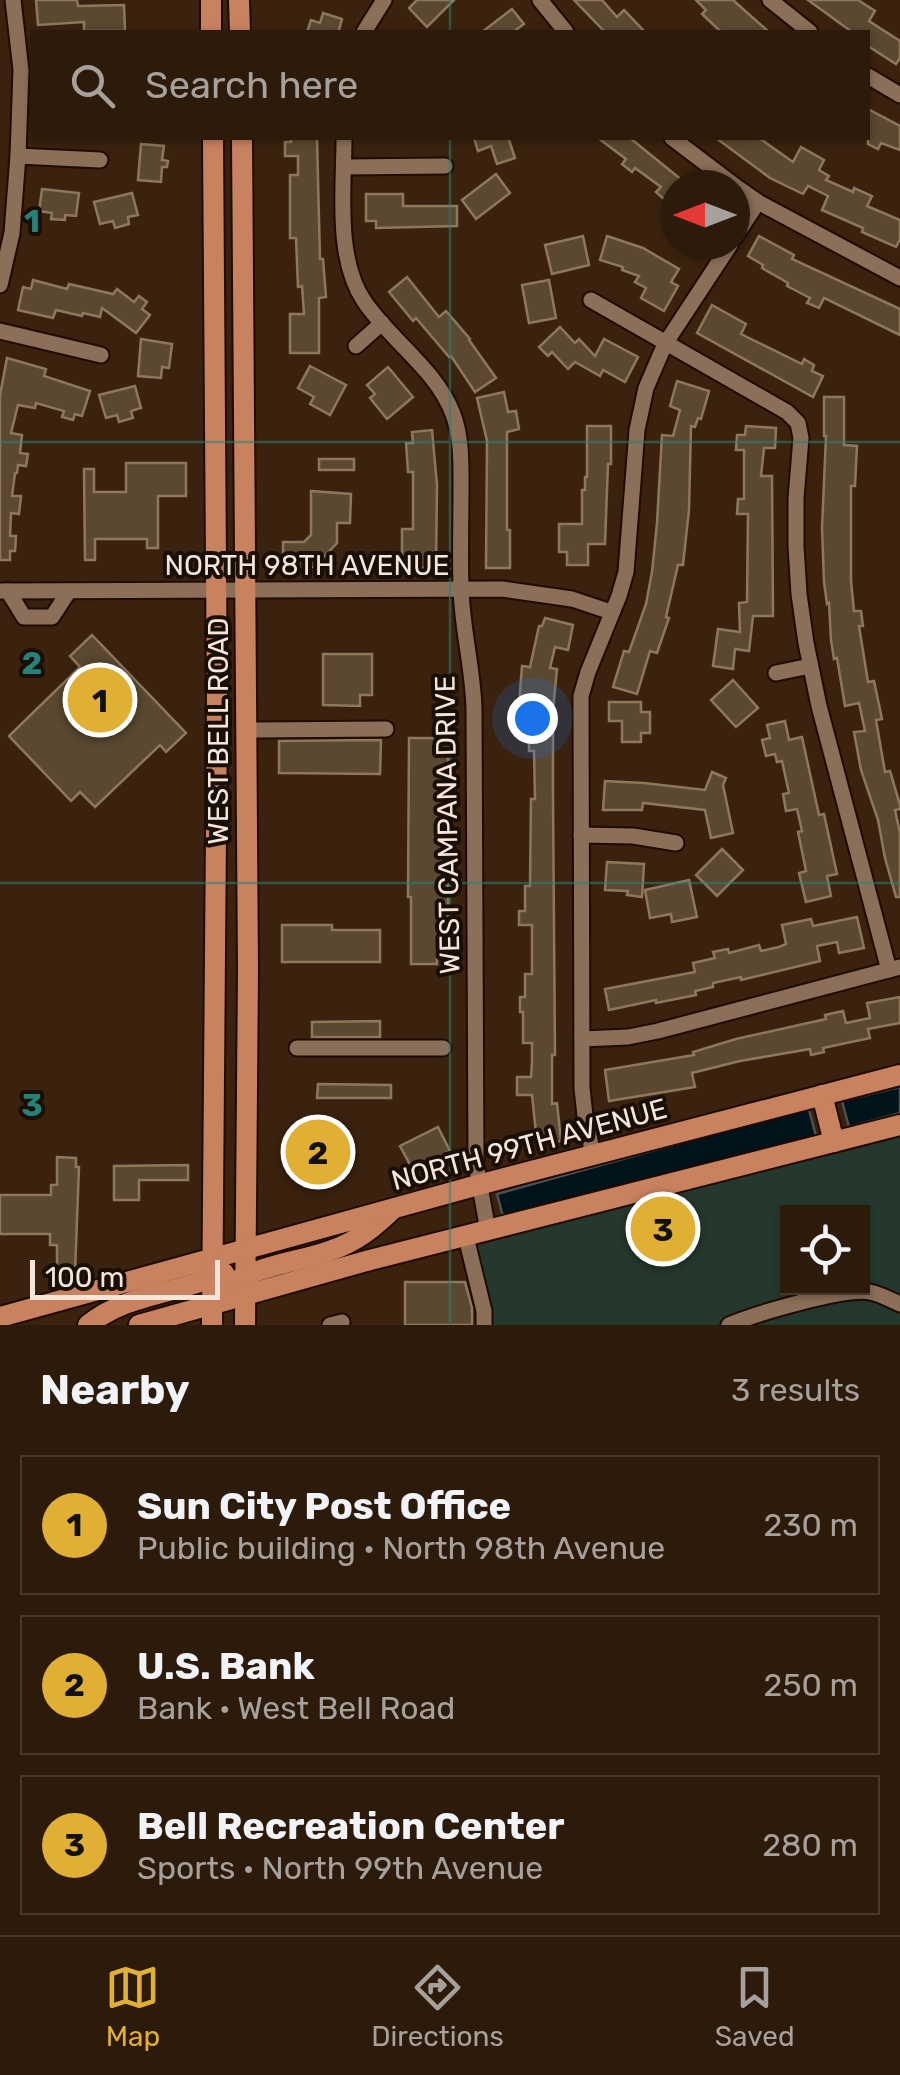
<!DOCTYPE html>
<meta charset="utf-8">
<style>
:root{--surface:#2c1a0a;--page:#382718;--text:#f1f3f6;--muted:#a6a19c;--line:#48382b;--accent:#e1af34}
body{margin:0;font-family:Rubik,sans-serif;background:var(--page);color:var(--text)}
.controls{position:absolute;right:30px;bottom:30px;display:grid;overflow:hidden;border-radius:0px;box-shadow:0 2px 8px #0004}
.controls button{width:90px;height:90px;display:grid;place-items:center;padding:0;border:0;border-bottom:2px solid var(--line);background:var(--surface);color:var(--text);font:50px sans-serif}
.compass{position:absolute;left:660px;top:170px;width:90px;height:90px;border-radius:50%;background:var(--surface);box-shadow:0 2px 8px #0004;rotate:270deg}
.scale{position:absolute;left:30px;bottom:25px;width:190px;box-sizing:border-box;padding-left:10px;border:5px solid #f6e6d9;border-top:0;font-size:28px;line-height:35px;white-space:nowrap;color:#f6e6d9;-webkit-text-stroke:8px #190f06;paint-order:stroke}
.you{position:absolute;left:532px;top:718px;width:35px;height:35px;margin:-25px;border:8px solid #fff;border-radius:50%;background:#1a73e8;box-shadow:0 0 0 15px #1a73e833}
.badge{display:grid;place-items:center;width:65px;height:65px;border-radius:50%;background:var(--accent);color:#111;font-size:32px;font-weight:700}
.pin{position:absolute;translate:-50% -50%;border:5px solid #fff;box-shadow:0 2px 10px #0006}
.list{margin:0;padding:0;list-style:none}
h2{display:flex;justify-content:space-between;align-items:center;height:130px;margin:0;padding:0 40px;font-size:42px}
h2 small{font-size:32px;font-weight:400;color:var(--muted)}
.list li{display:grid;grid-template-columns:65px 1fr auto;gap:30px;align-items:center;box-sizing:border-box;height:140px;margin:0 20px 20px;padding:0 20px;border:2px solid var(--line);border-radius:0px}
.list b{display:block;font-size:38px;white-space:nowrap}
.list p{margin:0;font-size:32px;white-space:nowrap;color:var(--muted)}
.list em{font-size:32px;font-style:normal;color:var(--muted)}
.icon{flex:none;width:55px;height:55px;fill:none;stroke:currentColor;stroke-width:2;stroke-linecap:round;stroke-linejoin:round}
.map{position:relative;flex:none;width:900px;height:1325px;overflow:hidden}
.search{position:absolute;background:var(--surface);box-shadow:0 2px 8px #0004;left:30px;right:30px;top:30px;height:110px;display:flex;align-items:center;gap:25px;box-sizing:border-box;padding:0 35px;border-radius:0px;color:var(--muted);font-size:38px}
.sheet{height:610px;background:var(--surface)}
nav{display:flex;justify-content:space-around;align-items:center;box-sizing:border-box;height:140px;border-top:2px solid var(--line);background:var(--surface);font-size:28px;color:var(--muted)}
nav a{display:grid;justify-items:center;gap:5px}
nav .on{color:var(--accent)}
.map>svg:first-child{display:block}
.green{fill:#25382e;fill-rule:evenodd}
.water{fill:#00121a;stroke:#4a5253;stroke-width:2.5}
.building{fill:#5a4830;stroke:#8e785c;stroke-width:2.5}
.lines{fill:none;stroke-linecap:round;stroke-linejoin:round}
.minor-casing{stroke:#200b00;stroke-width:19}
.major-casing{stroke:#200b00;stroke-width:24}
.minor{stroke:#8b6f59;stroke-width:15}
.major{stroke:#c98260;stroke-width:20}
.grid{fill:none;stroke:#268179;stroke-width:2.5;stroke-opacity:0.55}
.labels{text-anchor:middle;stroke-width:8;stroke-linejoin:round;paint-order:stroke}
.street-label{font-size:28px;fill:#f6e6d9;stroke:#190f06}
.grid-label{font-size:32px;text-anchor:middle;font-weight:bold;fill:#268179;stroke:#190f06;stroke-width:8;stroke-linejoin:round;paint-order:stroke}
</style>
<div class="map">
<svg width="900" height="1325" viewBox="0 0 900 1325">
<rect width="100%" height="100%" fill="#3a220e"/>
<!-- green -->
<path class="green" d="M900,1134v191h-408v-20l-16,-59zM788,1212h74v76h-74z"/>
<!-- water -->
<g class="water">
<path d="M900,1087v26l-51,14 -7,-26z"/>
<path d="M806,1108l3,2 7,26 -312,84 -7,-26z"/>
</g>
<!-- building -->
<g class="building">
<path d="M36,0h41l1,6 46,-1 1,26h-41v-9l-46,3z"/>
<path d="M417,0h37l-27,27 -18,-19z"/>
<path d="M574,0h28l15,17 7,-7 21,22h-40z"/>
<path d="M696,0h37l36,32h-48l-19,-18 4,-4z"/>
<path d="M808,0h50l17,11 -6,10 31,20v17l-4,6 -28,-18v-14h-16z"/>
<path d="M512,9l12,15 -11,8h-31z"/>
<path d="M323,13l19,6 -3,11 2,2h-34l4,-12 9,3z"/>
<path d="M868,109l32,17v24l-19,-7 -3,6 -10,-5z"/>
<path d="M291,138h26l3,121h3l3,38 -7,1v55h-29v-39h14l-2,-28 -4,1 -2,-49h-6v-63h8v-19h-13v-14h6z"/>
<path d="M474,138h37l-2,2 6,18 -18,6 -6,-18 -13,5z"/>
<path d="M598,138h32l58,47h-13v14l-5,-5 -5,6 -9,-8 5,-5 -26,-19 -3,4 -10,-8 4,-5z"/>
<path d="M716,138h43l34,24 8,-15 23,13 -5,10 10,6 -3,4 27,12 1,-4 18,8 -5,10 33,14v19l-4,8 -34,-15 1,-4 -41,-18 6,-14 -20,-10 -5,8 -33,-16z"/>
<path d="M141,144l23,2 -2,14 6,1 -1,6h-5l-1,15 -23,-2z"/>
<path d="M496,174l14,19 -34,26 -14,-19z"/>
<path d="M42,189l37,4 -3,23 -11,-1v5l-14,-1 1,-6 -13,-2z"/>
<path d="M132,193l6,22 -10,2 1,7 -14,4 -2,-7 -13,3 -6,-22z"/>
<path d="M366,194h37v12h54v20l-81,2v-7h-10z"/>
<path d="M583,236l6,29 -37,9 -7,-29z"/>
<path d="M607,236l36,12 36,21 -8,13 7,4 -14,25 -23,-13 5,-10 -11,-6 4,-6 -17,-6 1,-3 -23,-7z"/>
<path d="M759,236l35,19 -2,4 108,50v26l-76,-37 -5,10 -12,-5 3,-5 -23,-12 1,-3 -26,-15 1,-3 -15,-9z"/>
<path d="M407,277l32,40 7,-6 24,28 -1,1 27,38 -21,14 -24,-36 -2,1 -33,-39 -3,3 -24,-29z"/>
<path d="M33,280l34,9 2,-5 44,10 4,-5 17,13 5,-6 8,6 -5,7 8,6 -14,18 -34,-25 -2,9 -17,-4 -1,3 -26,-6 -3,8 -35,-8 5,-23 8,2z"/>
<path d="M549,280l7,38 -27,5 -7,-38z"/>
<path d="M712,305l34,19 -5,10 61,30 2,-5 10,6 -2,6 11,5 -10,21 -116,-64z"/>
<path d="M560,327l15,16 4,-4 16,17 9,-17 34,18 -13,25 -22,-12 -3,6 -25,-14 -7,7 -16,-17 -4,4 -9,-9z"/>
<path d="M141,339l31,5 -3,24 -7,-1 -1,11 -23,-2z"/>
<path d="M7,358l39,11 -2,7 46,15 -8,25 -7,-2 -2,6 -11,-3 2,-6 -28,-8 -1,5 -17,-3 -7,28 11,2 -2,18 8,1 -2,12 -8,-1 -1,8h-2l-3,23h9l-2,18 -8,-1 -1,23h6l-1,15h-5v9h-10v-165z"/>
<path d="M310,366l36,19 -16,30 -20,-11 4,-7 -16,-9z"/>
<path d="M388,367l25,30 -26,22 -17,-21 5,-4 -8,-9z"/>
<path d="M677,381l32,10 -8,28 -3,-1 -3,9 -4,-1 -2,84 -6,55h-5l-12,52 3,1 -12,35 -7,-2 -13,43 -24,-7 11,-36 5,1 17,-48 6,-32 5,-49 5,-88 11,1 7,-26 -10,-4z"/>
<path d="M135,386l6,22 -10,3 2,7 -14,4 -2,-7 -11,3 -7,-23z"/>
<path d="M504,392l4,20 8,-1 3,18 -12,3v98h3v38h-24l1,-127 -10,-43z"/>
<path d="M824,397h20v48l13,1 -2,40h-4v95l3,30h7l2,15h-4l9,56 6,-1 8,38 -6,1 9,52 5,-1 10,34v4l-5,1 5,23v64h-4l-11,-39 -7,-38 -17,-50 -7,-38 11,-1 -6,-28 -14,3 -8,-48 -3,1 -3,-19 -2,-37 -2,1 -3,-22 -2,-54 4,-92h-2z"/>
<path d="M587,426h24v38h-3l-3,80h-17v21h-21v-13h-8v-28h23v-34h3v-13h2z"/>
<path d="M746,426l30,2 -1,20h-11l-3,28h11l1,140h-20l-4,35 -14,-2 -2,20 -20,-3 5,-37 22,3 -1,-29 8,-1 1,-88h-11l1,-15h6v-49h-8l1,-15h8z"/>
<path d="M432,430l5,55 -1,83h-28v-12h-6v-27h11v-57h-5l-2,-29h7l-1,-11z"/>
<rect x="319" y="459" width="35" height="11"/>
<path d="M126,463h60v33h-28v52h-11v-9h-52v21h-10l-1,-91h10v23h32z"/>
<path d="M311,491l40,3 -1,29h-13v20l-23,24h-26v-5h-5v-20h21l7,-7z"/>
<path d="M545,618l28,7 -5,25 -13,-3 -5,21 7,1 -4,41v85l2,260h-3v49l5,-1 4,38 -24,2 -5,-48h-15v-18h14l1,-15v-19h-9v-31h-3v-15h5v-23h7v-49h-13v-14h6v-25h5l1,-87h4l-1,-48h-5v-45l-10,-1 3,-39 8,1 9,-41h3z"/>
<path d="M92,635l94,98 -20,19 -6,-7 -65,62 -15,-15 -9,9 -62,-65 71,-69 -10,-11z"/>
<path d="M323,654h49v41h-12v11l-37,-1z"/>
<path d="M733,680l25,28 -22,19 -25,-27z"/>
<path d="M609,702h32v10h9v21h-9v9h-19v-21h-13z"/>
<path d="M785,721l4,19 13,-3 17,78 5,-1 13,60 -10,2 4,20 -25,6 -7,-29 7,-2 -8,-39 4,-1 -5,-22 -11,2 -3,-17 6,-1 -7,-32 -5,1 -2,-8 -9,2 -4,-16 8,-2 -3,-13z"/>
<path d="M409,738h28v10h11v205h-11v11h-26v-67h-3z"/>
<path d="M381,740l-1,34 -101,-1v-32z"/>
<path d="M712,772l14,6 -3,7 10,48 -22,5 -6,-28 -62,-7 -1,7h-39l2,-29 39,2 61,7z"/>
<path d="M722,849l21,21 -26,26 -21,-21z"/>
<path d="M607,862l37,2 -2,33 -15,-2 1,-4 -23,-1z"/>
<path d="M689,880l8,37 -25,5 -1,-8 -21,4 -5,-28z"/>
<path d="M857,917l7,31 -25,5 -2,-11 -20,4 3,15 -79,19v-3l-28,6v4l-18,4 1,4 -40,8v-3l-47,10 -4,-21 90,-17 -2,-9 22,-5 -2,-6 15,-3 1,4 30,-8 2,6 18,-4 7,-3 -4,-19 29,-6 2,7z"/>
<path d="M282,925h50v5h48v32h-98z"/>
<path d="M900,997v26l-32,6 2,9 -47,10 1,4 -13,3 -1,-6 -70,12 -48,12 3,14 -86,14 -4,-31 89,-15 -1,-3 43,-13 90,-20 -1,-4 18,-4 3,12 24,-5 -3,-15z"/>
<path d="M380,1021v16h-68v-15z"/>
<path d="M318,1084l73,1v13h-74z"/>
<path d="M320,1120l27,47 -31,18 -27,-48z"/>
<path d="M438,1127l12,24 -37,19 -13,-24z"/>
<path d="M57,1157l19,1v9h3l-4,106h-18v-28h-7v-11h-50v-39h51v-10h6z"/>
<path d="M188,1165v15h-49v20h-25v-34z"/>
<path d="M405,1282h60l7,26v17h-67z"/>
</g>
<g class="lines">
<!-- minor casing -->
<g class="minor-casing">
<g id="minor">
<path d="M540,0l26,32"/>
<path d="M770,0l40,32"/>
<path d="M364,32l20,-32"/>
<path d="M868,76l32,19"/>
<path d="M344,138c0,50 -9,120 20,163 26,39 72,68 89,113 9,24 8,50 8,75 0,33 -1,66 0,99 1,41 12,80 13,121l2,455 12,67"/>
<path d="M672,138l62,47"/>
<path d="M18,156l82,4"/>
<path d="M344,167l101,-1"/>
<path d="M735,186l23,16 142,76"/>
<path d="M735,237l23,-35"/>
<path d="M0,285l12,-52 6,-77 3,-86 -8,-70"/>
<path d="M591,300l196,112 11,11 3,15 -5,60v48l3,48 7,49 13,63 70,264"/>
<path d="M0,331l101,24"/>
<path d="M356,346l26,-23"/>
<path d="M0,591l502,-2 70,10 39,13"/>
<path d="M8,591l16,26h28l17,-26"/>
<path d="M776,673l34,-7"/>
<path d="M245,730l141,-1"/>
<path d="M581,835l52,1 43,7"/>
<path d="M582,1039l46,-2 30,-6 242,-64"/>
<path d="M297,1048h146"/>
<path d="M593,1155l-8,-39 -3,-28 -1,-392 7,-24 31,-76 7,-24 11,-142 9,-42 19,-44 65,-99"/>
<path d="M466,1237l18,74v14"/>
<path d="M330,1325l12,-3"/>
<path d="M729,1325c26,-11 116,-38 141,-33 10,2 21,8 30,12"/>
</g>
</g>
<!-- major casing -->
<g class="major-casing">
<g id="major">
<path d="M211,0v32"/>
<path d="M239,0l1,32"/>
<path d="M242,138l6,832 -3,355"/>
<path d="M822,1095l12,47"/>
<path d="M212,1305c23,-40 81,-40 120,-55 24,-8 41,-22 59,-39"/>
<path d="M0,1317l478,-132 422,-110"/>
<path d="M88,1325c39,-32 91,-31 136,-52"/>
<path d="M139,1325l231,-65 530,-135"/>
<path d="M212,1325l5,-618 -4,-569"/>
</g>
</g>
<!-- minor -->
<use href="#minor" class="minor"/>
<!-- major -->
<use href="#major" class="major"/>
</g>
<!-- grid -->
<path class="grid" d="M450,0v32M450,138v1187M0,442h900M0,883h900"/>
<g class="labels">
<!-- street labels -->
<g class="street-label">
<text x="307" y="575">NORTH 98TH AVENUE</text>
<text transform="translate(218 731) rotate(-90)" y="10">WEST BELL ROAD</text>
<text transform="translate(447 825) rotate(-91)" y="10">WEST CAMPANA DRIVE</text>
<text transform="translate(529 1144) rotate(-15)" y="10">NORTH 99TH AVENUE</text>
</g>
</g>
<g class="grid-label">
<text x="32" y="232">1</text>
<text x="32" y="674">2</text>
<text x="32" y="1116">3</text>
</g>
</svg>
<div class="controls">
<button><svg class="icon" aria-label="locate" viewBox="0 0 24 24"><circle cx="12" cy="12" r="6"/><path d="M12 2v4M12 18v4M2 12h4M18 12h4"/></svg></button>
</div>
<svg class="compass" viewBox="-18 -18 36 36"><path d="M0-13l5 13h-10z" fill="#e53935"/><path d="M0 13l5-13h-10z" fill="#a6a19c"/></svg>
<div class="scale">100 m</div>
<div class="you"></div>
<div class="pin badge" style="left:100px;top:700px">1</div>
<div class="pin badge" style="left:318px;top:1152px">2</div>
<div class="pin badge" style="left:663px;top:1229px">3</div>
<div class="search"><svg class="icon" aria-label="search" viewBox="0 0 24 24"><circle cx="10" cy="10" r="6"/><path d="M15 15l6 6"/></svg>Search here</div>
</div>
<section class="sheet">
<h2>Nearby<small>3 results</small></h2>
<ul class="list">
<li><span class="badge">1</span><div><b>Sun City Post Office</b><p>Public building · North 98th Avenue</p></div><em>230 m</em></li>
<li><span class="badge">2</span><div><b>U.S. Bank</b><p>Bank · West Bell Road</p></div><em>250 m</em></li>
<li><span class="badge">3</span><div><b>Bell Recreation Center</b><p>Sports · North 99th Avenue</p></div><em>280 m</em></li>
</ul>
</section>
<nav>
<a class="on"><svg class="icon" aria-label="map" viewBox="0 0 24 24"><path d="M3 6l6-2 6 2 6-2v14l-6 2-6-2-6 2zM9 4v14M15 6v14"/></svg>Map</a>
<a><svg class="icon" aria-label="directions" viewBox="0 0 24 24"><path d="M12 3l9 9-9 9-9-9zM9 14v-3h6M13 9l2 2-2 2"/></svg>Directions</a>
<a><svg class="icon" aria-label="saved" viewBox="0 0 24 24"><path d="M7 4h10v16l-5-4-5 4z"/></svg>Saved</a>
</nav>
